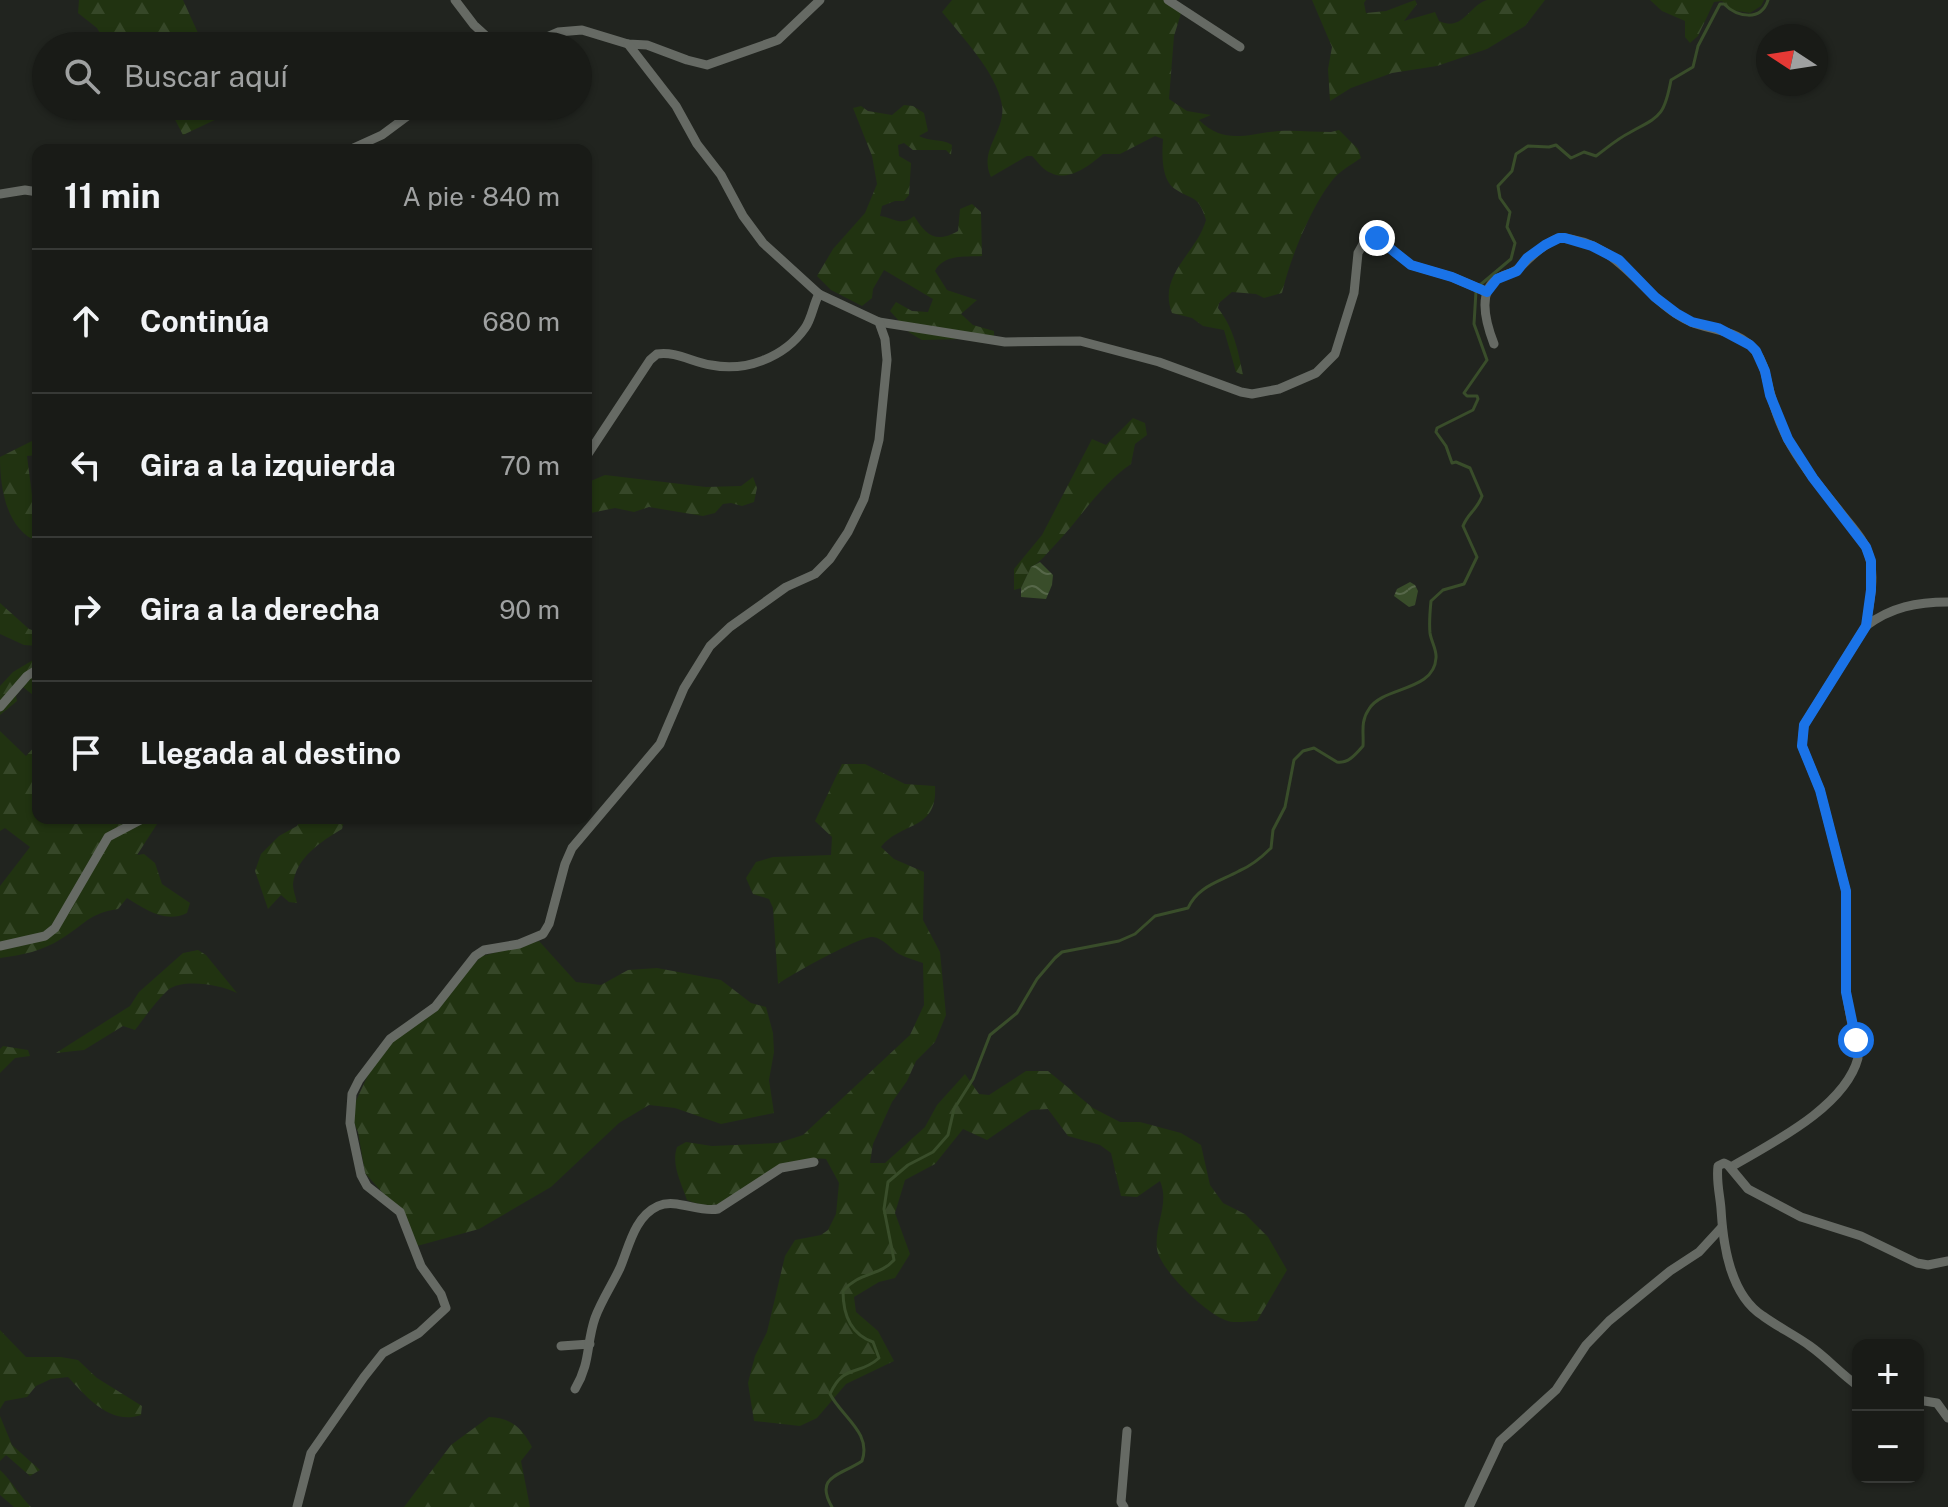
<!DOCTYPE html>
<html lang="es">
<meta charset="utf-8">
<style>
:root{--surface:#191b17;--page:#262824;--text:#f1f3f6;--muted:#9fa1a1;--line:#373936}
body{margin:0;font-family:"Public Sans",sans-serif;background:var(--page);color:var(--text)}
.controls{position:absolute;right:24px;bottom:24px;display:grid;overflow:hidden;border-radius:16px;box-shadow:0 2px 6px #0004}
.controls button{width:72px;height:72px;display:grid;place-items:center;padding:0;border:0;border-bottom:2px solid var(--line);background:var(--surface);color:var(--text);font:40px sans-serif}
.compass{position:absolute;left:1756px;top:24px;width:72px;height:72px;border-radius:50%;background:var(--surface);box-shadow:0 2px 6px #0004;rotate:282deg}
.stop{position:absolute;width:24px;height:24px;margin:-18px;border:6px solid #1a73e8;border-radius:50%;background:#fff}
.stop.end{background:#1a73e8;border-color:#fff;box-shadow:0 2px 8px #0008}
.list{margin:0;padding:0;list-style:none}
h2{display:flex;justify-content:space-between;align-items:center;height:104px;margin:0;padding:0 32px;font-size:34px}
h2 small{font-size:26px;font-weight:400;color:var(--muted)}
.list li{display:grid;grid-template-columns:52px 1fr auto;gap:24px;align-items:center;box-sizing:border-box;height:144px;padding:0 32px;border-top:2px solid var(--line)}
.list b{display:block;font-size:30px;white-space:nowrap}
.list em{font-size:26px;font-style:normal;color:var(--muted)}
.icon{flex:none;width:44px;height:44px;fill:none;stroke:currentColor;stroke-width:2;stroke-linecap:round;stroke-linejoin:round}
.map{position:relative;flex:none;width:1948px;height:1507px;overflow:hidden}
.search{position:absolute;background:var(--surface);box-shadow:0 2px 6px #0004;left:32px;top:32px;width:560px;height:88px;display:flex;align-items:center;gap:20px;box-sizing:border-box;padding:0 28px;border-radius:44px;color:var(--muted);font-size:30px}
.panel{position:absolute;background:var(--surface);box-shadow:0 2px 6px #0004;left:32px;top:144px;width:560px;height:680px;border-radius:16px}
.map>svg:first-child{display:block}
.forest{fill:url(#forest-firs)}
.water{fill:url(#water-waves)}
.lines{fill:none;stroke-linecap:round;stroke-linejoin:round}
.stream{stroke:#394d2a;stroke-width:3}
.street{stroke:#666a64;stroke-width:9}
.route{stroke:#1a73e8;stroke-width:10}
</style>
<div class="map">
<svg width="1948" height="1507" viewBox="0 0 1948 1507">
<defs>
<pattern id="forest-firs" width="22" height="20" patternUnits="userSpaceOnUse" patternTransform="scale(2)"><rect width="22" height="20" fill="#213311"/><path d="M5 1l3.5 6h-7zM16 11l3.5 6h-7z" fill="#364728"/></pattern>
<pattern id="water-waves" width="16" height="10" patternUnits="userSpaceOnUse" patternTransform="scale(2)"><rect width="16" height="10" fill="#394d2a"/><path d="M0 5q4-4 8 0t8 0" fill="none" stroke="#566749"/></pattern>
</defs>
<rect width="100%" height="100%" fill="#21241f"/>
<!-- forest -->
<g class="forest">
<path d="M79,0h104l15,33 12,13h-74l-7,-13 -4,13h-18l-10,-18 -19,-15z"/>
<path d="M952,0h219l12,7 -9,29 -5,63 18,12 24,4 -12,5c26,26 50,13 80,11 17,-1 35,1 52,1l8,-2 19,19 3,9c-10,7 -22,13 -30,24 -21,27 -41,77 -49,111l-18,5 -8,-4 -24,-2 -13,11 -1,5c16,21 20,42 25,67l-7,-3 -12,-42 -21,-4 -11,-8 -20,-5c-15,-38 25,-60 34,-93 -8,-26 -13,-19 -31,-31 -14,-9 -13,-35 -12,-50l-8,-3 -35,18h-17c-13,11 -34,28 -52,19 -8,-3 -13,-11 -19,-17h-5l-36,21c-13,-27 15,-46 11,-72 -5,-32 -40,-68 -60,-93z"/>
<path d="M1312,0h54l-2,3 2,10 20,-2 29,-11 2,4 -13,17 31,-9 4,9c24,11 29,-15 48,-21 14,0 43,0 58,0l-20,26 -38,23 -50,17 -45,7 -41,15 -21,13 -2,-32 4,-22z"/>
<path d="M1650,0c37,0 76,0 114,0l-3,6 -11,7 -18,-3 -10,-9 -8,1 -16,34 -8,7 -5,-6v-16l-23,-10z"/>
<path d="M904,105l9,1 11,7 4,18 -9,5c11,6 22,2 33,9l-1,10 -5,-5h-33l-9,-7 -6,2 1,11 12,7 -2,32 -5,6h-9l-13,5 -2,10c14,2 22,11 34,0 12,19 21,28 44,15l2,-22 12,-5 9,8 1,44c-18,1 -38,-2 -47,15l12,19 30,10 -16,14 12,11 21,6v11l-10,1 -23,-4 -39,1 -12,-7 -20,-22 6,-9 16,9 16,1 5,-13 -49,-29 -11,19 -1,9 -10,8 -31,-16 -14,-14 16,-27 32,-36 12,-29 -5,-28 -19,-48 8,-2 7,5 24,4z"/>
<path d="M168,106h63l-10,11 -38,18z"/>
<path d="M1133,418l12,5 2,12 -12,9 -4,20c-31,21 -51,55 -77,82 -8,8 -13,16 -23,21l-10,21 -7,2v-21l28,-34 50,-96 14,6z"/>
<path d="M38,438v17l-11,1 11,86c-32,-13 -38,-54 -38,-85z"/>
<path d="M605,475l101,12 35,-1 12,-9 4,11 -3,14 -12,4 -11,-3 -8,1 -8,9 -12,3 -54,-9 -15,5 -19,-4 -29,6v-31z"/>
<path d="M0,603l29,26 9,3v14l-14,-1 -24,-11z"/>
<path d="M38,657v42l-15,-12 -7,9 1,5 -17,14v-29l13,-14z"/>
<path d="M0,731l26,25 12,-13v75h123l-24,37 7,-1 11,9 7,21 28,19 -3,10c-22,11 -42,-4 -60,-15l-9,11c-31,5 -32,15 -57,30 -19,12 -38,16 -61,19v-72l30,-39 -25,-19 -5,3z"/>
<path d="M842,764h23l40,20 30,2c3,45 -33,35 -54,61l13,12 30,13 -1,48 17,32 6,63 -11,27 -19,19 -9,20 -15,21 -19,42 -3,19h15l40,-36 12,-22 28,-31 14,20 10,1 37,-24h22l45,37 27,14h20l41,11 20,12 9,40 13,18 22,11 23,23 19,33 -30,51c-10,0 -23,3 -32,-1 -19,-7 -65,-50 -68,-71 -3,-25 13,-45 3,-68l-23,16 -16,-1 -10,-43 -11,-8 -32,-9 -20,-27 -17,1 -44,30 -24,-11 -28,35 -30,16 -10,33 15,41 -15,24 -16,4 -25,15 2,15 22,19 16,30 -48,23 -29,34 -17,8 -46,-5 -6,-38 7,-27 12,-24 18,-76 10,-16 26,-5 7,-5 8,-16 3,-31 -13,-24c-53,-7 -86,65 -139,41 -6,-18 -16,-35 -10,-53l9,-5 26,4 66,-3 25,-8 107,-100 14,-30 -1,-42c-8,-3 -16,-5 -24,-9 -8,-5 -16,-16 -26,-17 -11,-2 -83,38 -95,47l-5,-76 -4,-9 -16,-5 -7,-16 10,-16 17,-5 58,-2 1,-18 -17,-16z"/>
<path d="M302,818h43l-3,11c-20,12 -46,28 -49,55 0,6 3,14 4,19l-8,-1 -8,-7 -13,14 -13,-38 6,-17 18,-18 18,-10z"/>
<path d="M539,941l37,41 25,3 27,-15 29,-2 64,12 30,23 15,4 7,26 1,19 -5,28 5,33 -53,11 -46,-16 -26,-3 -30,18 -68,64 -72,42 -62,17 -29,-47 -23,-26 -7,-41 -6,-13 2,-14 15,-32 22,-30 91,-87z"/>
<path d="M198,950l8,5 31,38c-15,-8 -54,-15 -69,-3 -12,11 -23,27 -33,40l-12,-4 -39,24 -28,3 74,-47 9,-14 44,-39z"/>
<path d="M3,1046l25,4 2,6 -15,2 -15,15v-24z"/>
<path d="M0,1330l26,27h35l17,3 19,18 45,28 -1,9c-31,11 -55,-19 -73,-38l-17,2 -15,7 -9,11 -22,4 -5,8z"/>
<path d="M0,1416l12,29 28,25 -10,6 -24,-21 -6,6z"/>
<path d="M489,1417c23,1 33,11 43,30l-11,14 9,46h-126l47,-62z"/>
<path d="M0,1470c12,11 19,25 31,37h-17l-14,-12z"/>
</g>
<!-- water -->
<g class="water">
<path d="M1040,562l13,13 -1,10 -6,14 -25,-2v-9l10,-21z"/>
<path d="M1410,582l5,3 3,6 -3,14 -6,2 -15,-11 3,-7z"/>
</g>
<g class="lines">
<!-- stream -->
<g class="stream">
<path d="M1480,285l31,-26 4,-16 -8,-16 3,-15 -10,-14 -2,-12 14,-15 4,-17 12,-8 21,1 7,-2 15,13 13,-6 12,4c11,-8 21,-17 33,-23 30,-17 35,-15 42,-53l22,-13 5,-21 22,-42h4c13,13 37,18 44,-4"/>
<path d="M832,1507c-18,-31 8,-31 30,-46 10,-28 -20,-44 -32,-67 14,-31 28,-17 49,-36l-6,-16c-23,-8 -30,-29 -30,-51 16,-19 37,-15 51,-31l-10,-51 4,-27 20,-17 25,-13 15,-17 6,-26 19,-30 17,-44 27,-22 20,-34 18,-21 7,-6 57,-11 16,-7 20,-18 33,-8c10,-22 31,-26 51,-37 12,-5 23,-14 32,-23l2,-18 12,-23 9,-47 9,-9 11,-3 23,14c11,2 19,-8 26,-16 1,-13 -3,-24 6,-37 14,-23 65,-17 67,-51 1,-8 -5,-17 -6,-25 -1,-10 0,-22 1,-32l12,-11 21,-6 13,-27 -14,-31c5,-13 14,-16 19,-30l-12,-28 -14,-6 -4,1 -6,-17 -10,-14 1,-4 36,-18 5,-11 -1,-3h-10l-3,-3 23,-33 -13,-36 2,-33"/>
</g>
<!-- street -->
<g class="street">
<path d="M455,0l19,25 23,21"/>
<path d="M1168,0l72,47"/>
<path d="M526,46l32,-14 24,-2 46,14 19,1 40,15 20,5 71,-25 42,-40"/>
<path d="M349,150l33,-15 39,-29"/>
<path d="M0,194l25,-4 13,2"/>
<path d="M879,322l126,20 75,-1 79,21 82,30 11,2 27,-5 37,-16 19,-19 19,-61 4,-40 9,-16 10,1 34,27 41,12 35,15"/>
<path d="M1494,344c-7,-18 -18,-51 3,-65 7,-5 16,-5 22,-11 13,-12 24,-24 40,-30 63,2 82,62 132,84 22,9 50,8 65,30 9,12 10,27 14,40 4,15 10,32 17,46 14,27 35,51 54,75 11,14 25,28 29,46 5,21 -1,46 -4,67"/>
<path d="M586,457l64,-97 7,-6c19,-3 35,8 54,11 34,7 73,-7 94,-37 7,-10 8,-23 14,-34"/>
<path d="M0,707l27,-31 11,-7"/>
<path d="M0,946l45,-10 10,-8 53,-91 36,-19"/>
<path d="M1731,1167c41,-24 114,-60 127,-109l-12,-66v-101l-26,-101 -18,-44 2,-21 62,-99c25,-19 51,-24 82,-24"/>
<path d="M561,1346l29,-2"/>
<path d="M1858,1386c-17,-12 -31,-28 -48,-40 -15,-11 -32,-19 -47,-30 -33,-21 -40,-71 -42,-107 -1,-14 -5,-28 -3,-43l6,-3 4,2 20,24 53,28 60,19 56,27 11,2 20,-4"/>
<path d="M575,1389c16,-27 11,-45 20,-71 6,-17 17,-33 25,-50 9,-21 14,-51 38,-62 18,-8 41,7 60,3l63,-41 33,-6"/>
<path d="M1918,1400l19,3 11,15"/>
<path d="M297,1507l14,-54 53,-76 19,-24 36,-20 27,-25 -5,-14 -20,-28 -21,-54 -33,-26 -6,-11 -11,-52 2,-29 7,-14 31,-41 45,-32 40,-51 9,-6 35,-6 24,-10 6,-10 16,-60 7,-16 88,-104 24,-56 26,-42 20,-19 56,-40 29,-13 15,-15 18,-27 16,-33 15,-59 8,-80 -2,-21 -6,-17 -60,-28 -56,-51 -20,-27 -22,-41 -24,-31 -21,-38 -48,-62"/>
<path d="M1124,1507l-3,-5 6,-71"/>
<path d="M1469,1507l31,-66 56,-51 30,-45 23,-24 61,-50 29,-19 23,-25"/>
</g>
</g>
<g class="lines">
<!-- route -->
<path class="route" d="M1377,238l34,27 41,12 35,15 10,-13 20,-8 10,-13 18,-13 14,-7h6l27,8 27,14 36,37 21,16 16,9 26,6 32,17 6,6 9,20 5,24 18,44 25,39 53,69 5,14v29l-5,36 -62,99 -2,21 18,44 26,101v101l10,48"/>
</g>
</svg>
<div class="controls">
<button>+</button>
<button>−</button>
</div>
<svg class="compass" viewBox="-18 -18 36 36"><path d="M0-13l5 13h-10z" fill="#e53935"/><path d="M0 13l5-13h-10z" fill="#9fa1a1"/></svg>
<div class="stop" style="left:1856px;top:1040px"></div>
<div class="stop end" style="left:1377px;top:238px"></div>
<div class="search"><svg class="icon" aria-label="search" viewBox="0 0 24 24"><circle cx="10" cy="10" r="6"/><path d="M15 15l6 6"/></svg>Buscar aquí</div>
<section class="panel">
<h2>11 min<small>A pie · 840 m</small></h2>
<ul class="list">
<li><svg class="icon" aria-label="ahead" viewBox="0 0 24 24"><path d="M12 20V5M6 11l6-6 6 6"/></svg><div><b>Continúa</b></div><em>680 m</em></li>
<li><svg class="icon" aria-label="left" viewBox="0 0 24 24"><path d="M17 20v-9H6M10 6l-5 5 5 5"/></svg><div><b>Gira a la izquierda</b></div><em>70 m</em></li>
<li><svg class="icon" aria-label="right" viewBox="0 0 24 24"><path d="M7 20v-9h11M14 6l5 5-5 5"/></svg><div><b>Gira a la derecha</b></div><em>90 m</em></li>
<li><svg class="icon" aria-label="arrive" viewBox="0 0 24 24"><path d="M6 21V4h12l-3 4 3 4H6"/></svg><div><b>Llegada al destino</b></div></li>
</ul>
</section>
</div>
